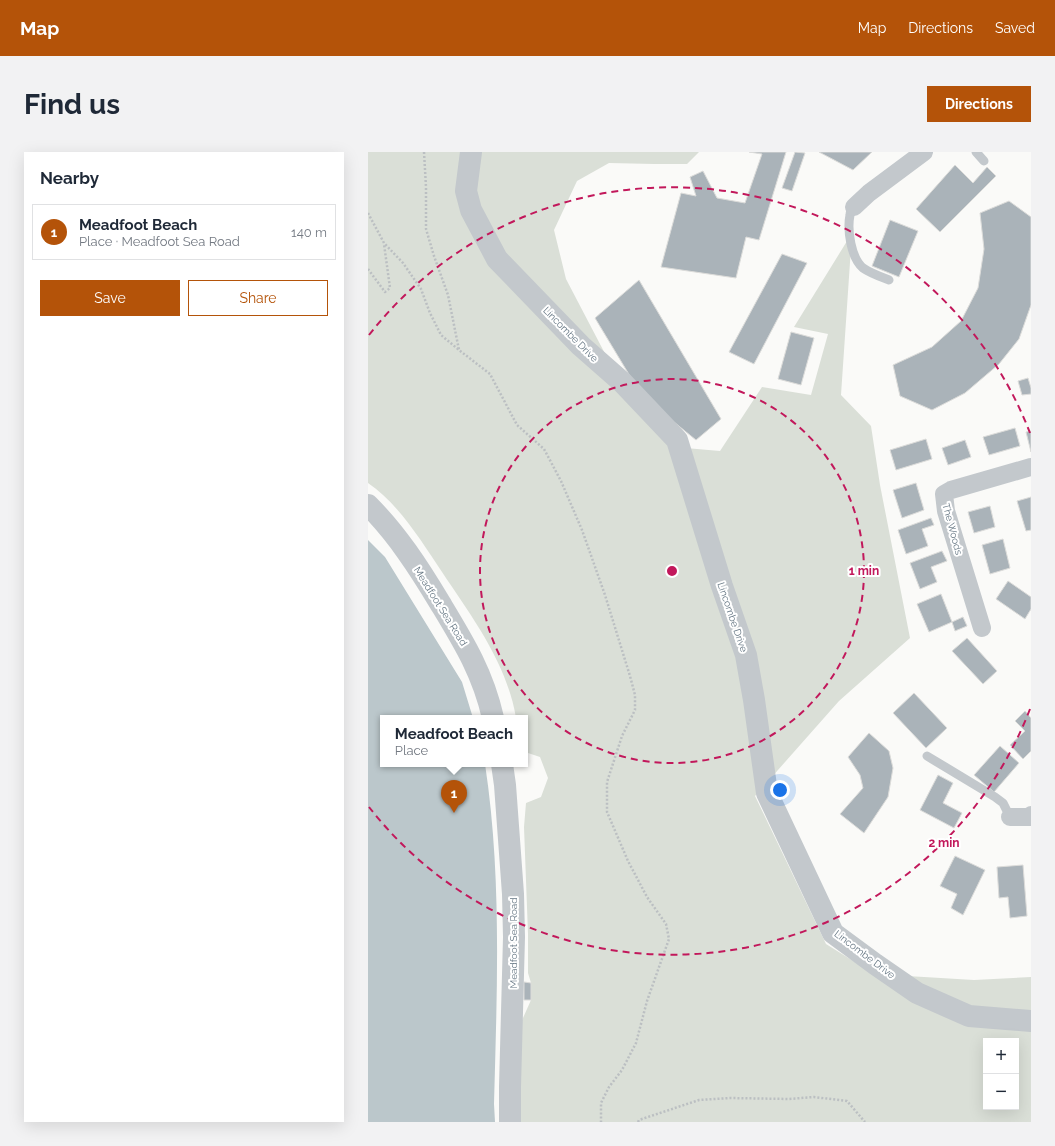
<!DOCTYPE html>
<meta charset="utf-8">
<style>
:root{--surface:#fff;--page:#f2f2f3;--text:#1f2937;--muted:#747a83;--line:#e0e1e3;--accent:#b45309}
body{margin:0;font-family:Raleway,sans-serif;background:var(--page);color:var(--text)}
.controls{position:absolute;right:12px;bottom:12px;display:grid;overflow:hidden;border-radius:0px;box-shadow:0 4px 16px #0002}
.controls button{width:36px;height:36px;display:grid;place-items:center;padding:0;border:0;border-bottom:1px solid var(--line);background:var(--surface);color:var(--text);font:20px sans-serif}
.you{position:absolute;left:412px;top:638px;width:14px;height:14px;margin:-10px;border:3px solid #fff;border-radius:50%;background:#1a73e8;box-shadow:0 0 0 6px #1a73e833}
.badge{display:grid;place-items:center;width:26px;height:26px;border-radius:50%;background:var(--accent);color:#fff;font-size:13px;font-weight:700}
.pin{position:absolute;translate:-50% -33px;filter:drop-shadow(0 1px 2px #0008)}
.pin::after{content:'';position:absolute;top:21px;width:14px;height:12px;background:inherit;clip-path:polygon(0 0,100% 0,50% 100%)}
.popup{position:absolute;left:12px;top:563px;width:148px;height:52px;box-sizing:border-box;display:grid;place-content:center;border-radius:0px;background:var(--surface);filter:drop-shadow(0 1px 3px #0005);font-size:13px;white-space:nowrap;color:var(--muted)}
.popup b{font-size:15px;color:var(--text)}
.popup::after{content:'';position:absolute;left:50%;top:100%;margin-left:-8px;border:8px solid transparent;border-top-color:var(--surface)}
.list{margin:0;padding:0;list-style:none}
h2{display:flex;justify-content:space-between;align-items:center;height:52px;margin:0;padding:0 16px;font-size:17px}
h2 small{font-size:13px;font-weight:400;color:var(--muted)}
.list li{display:grid;grid-template-columns:26px 1fr auto;gap:12px;align-items:center;box-sizing:border-box;height:56px;margin:0 8px 8px;padding:0 8px;border:1px solid var(--line);border-radius:0px}
.list b{display:block;font-size:15px;white-space:nowrap}
.list p{margin:0;font-size:13px;white-space:nowrap;color:var(--muted)}
.list em{font-size:13px;font-style:normal;color:var(--muted)}
.actions{display:flex;gap:8px;padding:12px 16px}
.actions a{flex:1;padding:9px 0;border:1px solid var(--accent);border-radius:0px;text-align:center;font-size:14px;color:var(--accent)}
.actions .main{background:var(--accent);color:#fff}
.map{position:relative;flex:none;width:663px;height:970px;overflow:hidden;border-radius:0px}
header{display:flex;align-items:center;gap:24px;box-sizing:border-box;height:56px;padding:0 20px;background:var(--accent);color:#fff}
header strong{font-size:19px}
nav{display:flex;gap:22px;margin-inline-start:auto;font-size:14px}
.intro{display:flex;align-items:center;justify-content:space-between;box-sizing:border-box;height:96px;padding:0 24px}
h1{margin:0;font-size:28px}
.button{padding:10px 18px;border-radius:0px;background:var(--accent);color:#fff;font-size:14px;font-weight:700}
main{display:flex;gap:24px;padding:0 24px}
aside{flex:1;background:var(--surface);border-radius:0px;box-shadow:0 4px 16px #0002}
.map>svg:first-child{display:block}
.green{fill:#dadfd7;fill-rule:evenodd}
.water{fill:#bbc7cb}
.building{fill:#aab3b9;stroke:#dcdcda}
.lines{fill:none;stroke-linecap:round;stroke-linejoin:round}
.path{stroke:#bbbfc2;stroke-width:2.5;stroke-dasharray:2 2;stroke-linecap:butt}
.service{stroke:#c3c8cc;stroke-width:9}
.minor{stroke:#c3c8cc;stroke-width:18}
.tertiary{stroke:#c3c8cc;stroke-width:22}
.ring{fill:none;stroke:#c2185b;stroke-width:2;stroke-dasharray:7 5}
.labels{text-anchor:middle;stroke-width:4;stroke-linejoin:round;paint-order:stroke}
.street-label{font-size:10px;fill:#657683;stroke:#fff}
.centre{fill:#c2185b;stroke:#fff;stroke-width:2}
.ring-label{font-size:12px;text-anchor:middle;font-weight:bold;fill:#c2185b;stroke:#fff;stroke-width:4;stroke-linejoin:round;paint-order:stroke}
</style>
<header>
<strong>Map</strong>
<nav><a>Map</a><a>Directions</a><a>Saved</a></nav>
</header>
<div class="intro"><h1>Find us</h1><a class="button">Directions</a></div>
<main>
<aside>
<h2>Nearby<small></small></h2>
<ul class="list">
<li><span class="badge">1</span><div><b>Meadfoot Beach</b><p>Place · Meadfoot Sea Road</p></div><em>140 m</em></li>
</ul>
<div class="actions"><a class="main">Save</a><a>Share</a></div>
</aside>
<div class="map">
<svg width="663" height="970" viewBox="0 0 663 970">
<rect width="100%" height="100%" fill="#fafaf8"/>
<!-- green -->
<path class="green" d="M0,0h331l-12,12h-33l-45,-1 -32,18 -23,49 12,49 46,88 62,80 46,4 42,-64 49,8 17,-61 -34,-7 58,-94 -11,162 30,31 9,59 30,153 -71,63 -84,95 71,148 48,30 100,6 57,-3v145h-514l2,-95 12,-27v-17l-3,-10v-39l-4,-107 2,-24 15,-6 7,-19 -8,-21 -15,-5v-34h-9c-9,-55 -44,-101 -74,-146 -20,-30 -44,-69 -74,-89zM618,889h30v66h-30z"/>
<!-- water -->
<path class="water" d="M0,388l17,17 77,125 11,36h-90v46h102c17,112 12,226 9,340l1,18h-127z"/>
<!-- building -->
<g class="building">
<path d="M381,0h37l-27,88 -13,-3 -10,41 -75,-11 20,-74 15,3 -6,-19 13,-6 14,27 28,5 17,-49z"/>
<path d="M427,0l10,1 -13,38 -10,-3z"/>
<path d="M451,0h53l-19,18z"/>
<path d="M587,13l18,18 14,-16 9,9 -56,56 -24,-23z"/>
<path d="M641,49l22,16v88l-12,34 -20,25 -34,29 -33,17 -32,-14 -7,-31 39,-18 29,-26 17,-33 6,-39 -4,-36z"/>
<path d="M522,68l28,11 -19,46 -27,-11z"/>
<path d="M414,102l25,9 -53,101 -25,-12z"/>
<path d="M271,128l82,139 -25,21 -54,-44 -47,-78z"/>
<path d="M423,180l23,6 -13,47 -23,-6z"/>
<path d="M660,226l3,10v6l-9,1 -4,-14z"/>
<path d="M647,276l5,18 -31,9 -6,-18z"/>
<path d="M663,279v21l-5,-20z"/>
<path d="M558,287l6,20 -36,11 -6,-20z"/>
<path d="M597,288l6,17 -23,8 -6,-17z"/>
<path d="M548,331l8,27 -22,8 -9,-28z"/>
<path d="M663,345v33l-5,1 -9,-30z"/>
<path d="M622,354l5,21 -21,6 -6,-21z"/>
<path d="M563,366l3,7 -12,4 6,17 -22,8 -8,-24z"/>
<path d="M635,387l7,29 -20,6 -8,-29z"/>
<path d="M574,399l5,10 -16,6 6,15 -17,7 -10,-26z"/>
<path d="M640,429l23,16v12l-6,10 -29,-20z"/>
<path d="M573,442l11,28 -23,10 -12,-28z"/>
<path d="M595,465l4,9 -12,5 -3,-9z"/>
<path d="M599,486l30,33 -14,13 -31,-33z"/>
<path d="M546,541l33,35 -21,20 -33,-35z"/>
<path d="M657,559l6,7v33l-8,8 -13,-14 15,-14 -10,-10z"/>
<path d="M501,581l20,18 4,17 -5,29 -24,36 -24,-19 23,-26 -3,-13 -12,-18z"/>
<path d="M632,594l19,17 -25,29 -20,-17z"/>
<path d="M570,623l15,8 -10,20 19,10 -8,15 -34,-18z"/>
<path d="M587,704l30,14 -22,45 -12,-7 6,-14 -17,-8z"/>
<path d="M655,713l4,51 -17,2 -2,-21 -9,1 -2,-31z"/>
<path d="M156,830l7,1v17h-7z"/>
</g>
<g class="lines">
<!-- path -->
<g class="path">
<path d="M56,0l2,35v42l8,27 14,39 11,55"/>
<path d="M0,61l16,30 19,20 18,26 9,24 11,22 18,15 31,24 27,51 27,24 17,32 21,49 23,65 25,81 5,19v15l-13,26 -15,46v30l21,49 19,36 19,27 3,15 -22,62 -11,42 -14,27 -13,17 -8,16v19"/>
<path d="M0,117l17,23 5,-4 -6,-44"/>
<path d="M270,970l1,-2 60,-20 31,-2 59,1 25,-2 33,4 18,21"/>
</g>
<!-- service -->
<g class="service">
<path d="M608,0l8,9"/>
<path d="M486,55c-2,2 -4,5 -4,8 -3,15 1,43 13,53 7,5 18,9 26,12"/>
<path d="M559,604l68,41 8,6 7,14"/>
</g>
<!-- minor -->
<g class="minor">
<path d="M486,55l15,-14 55,-41"/>
<path d="M614,476l-36,-117 -2,-17 7,-4 80,-23"/>
<path d="M642,665h20l1,-2"/>
</g>
<!-- tertiary -->
<g class="tertiary">
<path d="M103,0l-5,39 5,19 26,49 84,87 41,36 55,58 45,146 24,69 8,45 13,93 66,140 42,31 42,29 52,23 62,5"/>
<path d="M0,353c29,29 51,63 72,98 23,38 43,70 53,115"/>
<path d="M134,612l3,21 8,109 1,43 -4,150v35"/>
</g>
</g>
<!-- distance rings -->
<g class="ring">
<circle cx="304" cy="419" r="192"/>
<path d="M662 557A384 384 0 0 1 1 655M1 183A384 384 0 0 1 662 281"/>
</g>
<g class="labels">
<!-- street labels -->
<g class="street-label">
<text transform="translate(203 182) rotate(45)" y="4">Lincombe Drive</text>
<text transform="translate(585 377) rotate(75)" y="4">The Woods</text>
<text transform="translate(73 454) rotate(58)" y="4">Meadfoot Sea Road</text>
<text transform="translate(365 465) rotate(71)" y="4">Lincombe Drive</text>
<text transform="translate(145 791) rotate(-90)" y="4">Meadfoot Sea Road</text>
<text transform="translate(497 802) rotate(37)" y="4">Lincombe Drive</text>
</g>
</g>
<circle cx="304" cy="419" r="6" class="centre"/>
<g class="ring-label">
<text x="496" y="423">1 min</text>
<text x="576" y="695">2 min</text>
</g>
</svg>
<div class="controls">
<button>+</button>
<button>−</button>
</div>
<div class="you"></div>
<div class="pin badge" style="left:86px;top:661px">1</div>
<div class="popup"><b>Meadfoot Beach</b>Place</div>
</div>
</main>
